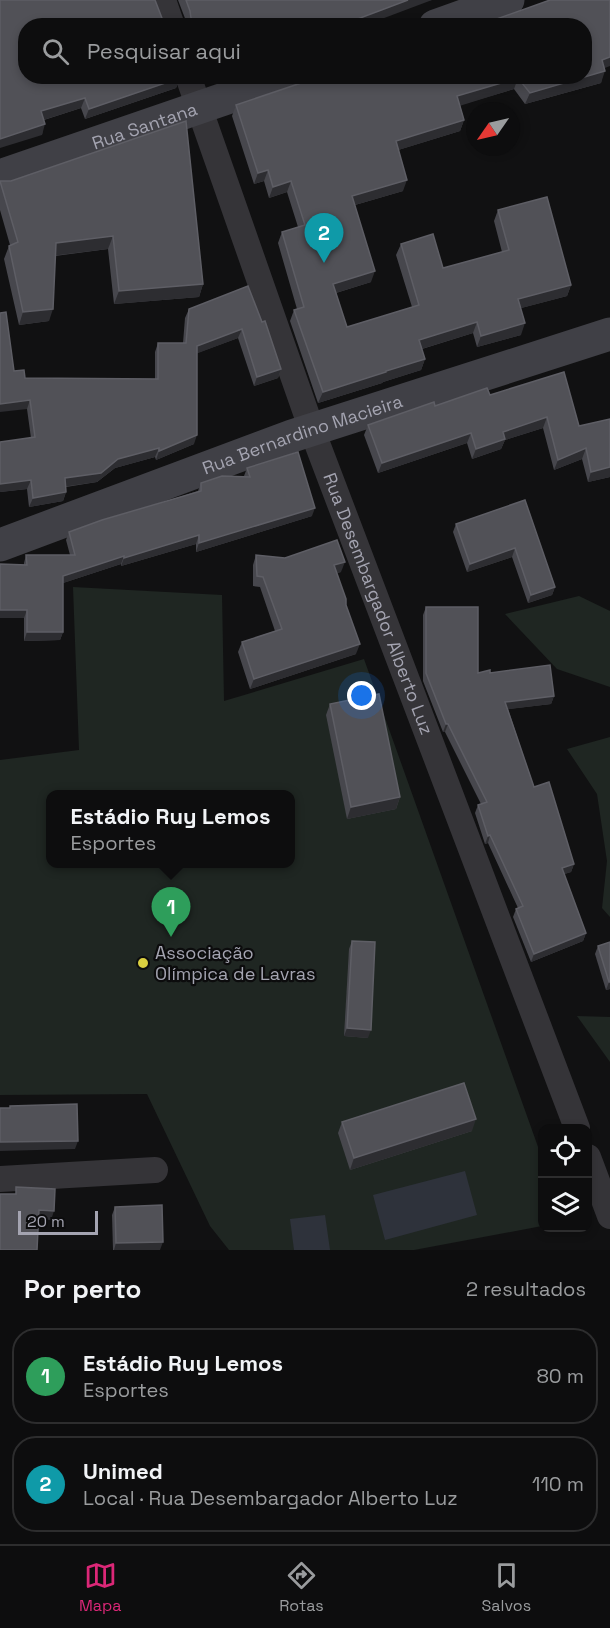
<!DOCTYPE html>
<html lang="pt">
<meta charset="utf-8">
<style>
:root{--surface:#0d0d0e;--page:#161617;--text:#f1f3f6;--muted:#9a9c9e;--line:#2d2d2e;--accent:#db2777}
body{margin:0;font-family:"Space Grotesk",sans-serif;background:var(--page);color:var(--text)}
.controls{position:absolute;right:18px;bottom:18px;display:grid;overflow:hidden;border-radius:12px;box-shadow:0 3px 9px #0003}
.controls button{width:54px;height:54px;display:grid;place-items:center;padding:0;border:0;border-bottom:2px solid var(--line);background:var(--surface);color:var(--text);font:30px sans-serif}
.compass{position:absolute;left:466px;top:102px;width:54px;height:54px;border-radius:50%;background:var(--surface);box-shadow:0 3px 9px #0003;rotate:236deg}
.scale{position:absolute;left:18px;bottom:15px;width:80px;box-sizing:border-box;padding-left:6px;border:3px solid #a4a4b1;border-top:0;font-size:16px;line-height:21px;white-space:nowrap;color:#a4a4b1;-webkit-text-stroke:4px #0c0c0d;paint-order:stroke}
.you{position:absolute;left:362px;top:696px;width:21px;height:21px;margin:-15px;border:4px solid #fff;border-radius:50%;background:#1a73e8;box-shadow:0 0 0 9px #1a73e833}
.badge{display:grid;place-items:center;width:39px;height:39px;border-radius:50%;background:var(--accent);color:#fff;font-size:20px;font-weight:700}
.pin{position:absolute;translate:-50% -50px;filter:drop-shadow(0 2px 3px #0008)}
.pin::after{content:'';position:absolute;top:32px;width:21px;height:18px;background:inherit;clip-path:polygon(0 0,100% 0,50% 100%)}
.popup{position:absolute;left:46px;top:790px;width:249px;height:78px;box-sizing:border-box;display:grid;place-content:center;border-radius:12px;background:var(--surface);filter:drop-shadow(0 2px 4px #0005);font-size:20px;white-space:nowrap;color:var(--muted)}
.popup b{font-size:22px;color:var(--text)}
.popup::after{content:'';position:absolute;left:50%;top:100%;margin-left:-12px;border:12px solid transparent;border-top-color:var(--surface)}
.list{margin:0;padding:0;list-style:none}
h2{display:flex;justify-content:space-between;align-items:center;height:78px;margin:0;padding:0 24px;font-size:26px}
h2 small{font-size:20px;font-weight:400;color:var(--muted)}
.list li{display:grid;grid-template-columns:39px 1fr auto;gap:18px;align-items:center;box-sizing:border-box;height:96px;margin:0 12px 12px;padding:0 12px;border:2px solid var(--line);border-radius:24px}
.list b{display:block;font-size:22px;white-space:nowrap}
.list p{margin:0;font-size:20px;white-space:nowrap;color:var(--muted)}
.list em{font-size:20px;font-style:normal;color:var(--muted)}
.icon{flex:none;width:33px;height:33px;fill:none;stroke:currentColor;stroke-width:2;stroke-linecap:round;stroke-linejoin:round}
.map{position:relative;flex:none;width:610px;height:1250px;overflow:hidden}
.search{position:absolute;background:var(--surface);box-shadow:0 3px 9px #0003;left:18px;right:18px;top:18px;height:66px;display:flex;align-items:center;gap:15px;box-sizing:border-box;padding:0 21px;border-radius:24px;color:var(--muted);font-size:22px}
.sheet{height:294px;background:var(--surface)}
nav{display:flex;justify-content:space-around;align-items:center;box-sizing:border-box;height:84px;border-top:2px solid var(--line);background:var(--surface);font-size:16px;color:var(--muted)}
nav a{display:grid;justify-items:center;gap:3px}
nav .on{color:var(--accent)}
.map>svg:first-child{display:block}
.green{fill:#1f2622;fill-rule:evenodd}
.water{fill:#2e323b}
.lines{fill:none;stroke-linecap:round;stroke-linejoin:round}
.minor{stroke:#353438;stroke-width:26}
.secondary{stroke:#404046;stroke-width:33}
.wall{fill:#47474d}
.shaded-wall{fill:#2d2d31}
.building{fill:#515157;stroke:#5e5e65;stroke-width:1.5}
.poi-dot{fill:#dacf40;stroke:#0c0c0d;stroke-width:2}
.labels{text-anchor:middle;stroke-width:4.5;stroke-linejoin:round;paint-order:stroke}
.street-label{font-size:18px;fill:#a4a4b1;stroke:#0c0c0d}
.poi-label{font-size:18px;fill:#a4a4b1;stroke:#0c0c0d;text-anchor:start}
</style>
<div class="map">
<svg width="610" height="1250" viewBox="0 0 610 1250">
<rect width="100%" height="100%" fill="#111112"/>
<!-- green -->
<g class="green">
<path d="M73,587l149,8 2,106 140,-42 178,499v68l-128,24h-185l-19,-24 -63,-132 -147,1v-335l79,-10zM51,794h240v70h-240z"/>
<path d="M579,596l31,15v76l-53,-18 -52,-55z"/>
<path d="M610,737v180l-8,-9 5,-47 -10,-67 -30,-45z"/>
<path d="M577,1016l33,1v45z"/>
</g>
<!-- water -->
<g class="water">
<path d="M465,1171l12,44 -92,25 -12,-45z"/>
<path d="M325,1215l5,35h-36l-4,-31z"/>
</g>
<g class="lines">
<!-- minor -->
<g class="minor">
<path d="M163,0l9,26"/>
<path id="s1" d="M188,76l124,354 265,698"/>
<path d="M588,1157l22,59"/>
<path d="M0,1179l155,-9"/>
</g>
<!-- secondary -->
<g class="secondary">
<path d="M435,26l73,-26"/>
<path id="s2" d="M0,176l291,-100"/>
<path id="s3" d="M0,545l292,-109 318,-102"/>
</g>
</g>
<!-- wall -->
<g class="wall">
<path d="M0,0l180,78 -4,10 -91,31 -4,-11 -37,12 -2,15z"/>
<path d="M178,0h254l-245,26 -1,-5z"/>
<path d="M604,68l-3,15 -76,21 -11,-15 -54,16 4,15 -4,11 -62,19 5,41 -48,14 16,77 -35,11 11,34 65,-20 -16,-52 5,-11 42,24 59,-16 -8,-31 4,-11 73,75 -4,11 -46,12v27l-44,12 -4,-14 -51,16 3,10 -4,11 -38,12 -1,1 -64,20 -28,-82 4,-11 3,-1 -19,-66 4,-11 16,-5 -11,-35 -18,6 -5,-17 -10,3 -22,-68 4,-11z"/>
<path d="M203,76h22l-19,7z"/>
<path d="M0,181h11l192,103 -4,13 -85,7 -6,-55 -53,7 -6,65 -30,4 -15,-66 5,-13 1,-1 -10,-35z"/>
<path d="M189,309l73,13 19,47 -3,9 -24,8 -16,-48 -41,15 -3,91 -38,16 -1,-3 -40,11 -18,14 -31,5v5l-3,9 -34,6 -2,-18 -27,3v-50l31,-4 -4,-29 -13,-38 11,7 130,1v-27l3,-9h25l2,-25z"/>
<path d="M490,395l89,31 31,-7v58l-22,5 -6,-23 -28,11 -11,-42 -38,12 -4,9 -29,10 -5,-16 -89,30 -14,-38 4,-10 67,-19z"/>
<path d="M247,468l65,48 -116,36v-8l-75,22v-2l-58,19v49l-3,8 -36,1v-78l2,-8h44l-4,-15 3,-8 129,-41 3,-8 44,-6 -1,-1z"/>
<path d="M525,500l30,87 -3,8 -24,8 -16,-46 -45,15 -14,-40 3,-8z"/>
<path d="M256,555l85,17 -4,1 9,32 10,49 -106,35 -12,-37 4,-10 33,-11 -15,-44 -7,-1v-21z"/>
<path d="M426,607l52,66h12l64,23 -3,8 -43,5 26,78 40,77 -3,8 -7,2 22,59 -3,8 -52,21 -18,-45 3,-8 2,-1 -30,-65 -3,1 -10,-31 3,-8 3,-1 -36,-72h-2l-20,-51v-66z"/>
<path d="M330,704l70,93 -4,12 -49,10 -21,-104z"/>
<path d="M352,941l16,97 -24,-2 5,-87z"/>
<path d="M610,942v47l-4,1 -11,-36 3,-8z"/>
<path d="M342,1122l130,9 -122,39 -12,-37z"/>
<path d="M115,1207l45,43h-47l-1,-35z"/>
</g>
<!-- shaded-wall -->
<g class="shaded-wall">
<path d="M408,0h24l-69,26h-24z"/>
<path d="M610,57v9l-13,5 5,-11z"/>
<path d="M605,71l-4,12 -76,21 5,-11z"/>
<path d="M209,76h16l-19,7z"/>
<path d="M180,78l-4,10 -91,31 4,-10z"/>
<path d="M518,78l-4,11 -61,19 4,-12z"/>
<path d="M85,98l-4,10 -44,14 4,-11z"/>
<path d="M464,120l-4,11 -68,21 4,-11z"/>
<path d="M45,124l-3,11 -42,13v-9z"/>
<path d="M268,170l-4,11 -10,3 4,-11z"/>
<path d="M407,180l-4,11 -55,16 4,-11z"/>
<path d="M291,181l-4,11 -18,6 4,-11z"/>
<path d="M113,236l-5,13 -57,7 5,-13z"/>
<path d="M375,271l-4,11 -42,13 4,-11z"/>
<path d="M203,284l-4,13 -85,7 5,-13z"/>
<path d="M571,285l-4,11 -53,14 4,-11z"/>
<path d="M53,309l-4,12 -30,4 4,-13z"/>
<path d="M477,322l-4,11 -58,18 4,-11z"/>
<path d="M525,323l-4,12 -44,12 4,-11z"/>
<path d="M242,329l-4,9 -45,17 4,-9z"/>
<path d="M425,359l-4,11 -38,12 -1,1 -64,20 5,-11 63,-21z"/>
<path d="M281,369l-3,9 -24,8 3,-9z"/>
<path d="M30,400l-3,9 -27,3v-8z"/>
<path d="M547,417l-4,11 -38,12 -4,9 -29,10 4,-10 27,-17z"/>
<path d="M471,433l-4,10 -89,30 4,-10z"/>
<path d="M197,435l-3,9 -38,16 3,-9z"/>
<path d="M159,448l-4,9 -40,11 -18,14 -35,5 3,-9 53,-19z"/>
<path d="M586,448l-4,11 -28,11 4,-10z"/>
<path d="M610,467v10l-22,5 3,-10z"/>
<path d="M31,480l-4,9 -27,3v-8z"/>
<path d="M66,492l-3,9 -34,6 4,-9z"/>
<path d="M315,508l-3,8 -116,36 3,-9z"/>
<path d="M199,535l-3,9 -75,22 3,-8z"/>
<path d="M515,548l-3,9 -45,15 3,-8z"/>
<path d="M124,556l-3,8 -61,20 3,-8z"/>
<path d="M345,562l-4,10 -10,3 3,-10z"/>
<path d="M555,587l-3,8 -24,8 3,-8z"/>
<path d="M0,610h27l-3,8h-24z"/>
<path d="M27,632h36l-3,8 -36,1z"/>
<path d="M360,644l-4,10 -106,35 4,-10z"/>
<path d="M554,696l-3,8 -49,6 3,-8z"/>
<path d="M446,724h2l-3,8h-2z"/>
<path d="M400,797l-4,12 -49,10 4,-12z"/>
<path d="M490,835l-2,8 -3,1 3,-8z"/>
<path d="M574,864l-3,8 -12,4 3,-8z"/>
<path d="M586,933l-3,8 -52,21 3,-8z"/>
<path d="M609,982h1v7l-4,1z"/>
<path d="M347,1028l24,2 -3,8 -24,-2z"/>
<path d="M476,1119l-4,12 -122,39 4,-12z"/>
<path d="M78,1141l-3,8 -75,2v-9z"/>
<path d="M39,1210l15,1 -3,9 -15,-1z"/>
<path d="M163,1242l-3,8h-46l2,-7z"/>
</g>
<!-- building -->
<g class="building">
<path d="M0,0h155l10,26h-139v50h154v2l-91,31 -4,-11 -44,13 4,13 -45,15z"/>
<path d="M186,0h222l-69,26h-152l4,-8 -1,-7z"/>
<path d="M550,0h60v57l-8,3 3,11 -75,22 -12,-15 -61,18 7,24 -68,21 11,39 -55,16 23,75 -42,13 14,43 72,-22 -18,-61 32,-10 10,34 66,-18 -11,-40 49,-13 24,88 -53,14 7,24 -44,13 -4,-14 -58,18 6,19 -39,12v1l-63,20 -29,-82 10,-3 -22,-75 23,-7 -14,-44 -18,6 -5,-17 -10,3 -22,-68 65,-22 7,-7h277v-50h-108z"/>
<path d="M186,121l17,163 -84,7 -6,-55 -57,7 -3,66 -30,3 -14,-66 9,-4 -18,-61h11z"/>
<path d="M248,286l14,36 3,-1 16,48 -24,8 -15,-48 -45,17v89l-38,16v-3l-41,11 -17,14 -36,5 1,14 -33,6 -2,-18 -31,4v-42l35,-5 -5,-37 -30,4v-91l6,-1 8,59 10,-1 1,8 133,1v-36h28l3,-34z"/>
<path d="M564,372l15,54 31,-7v48l-19,5 -5,-24 -28,12 -11,-43 -44,15 2,7 -29,10 -5,-16 -89,30 -14,-38 66,-23 1,4 52,-18 3,7z"/>
<path d="M298,452l17,56 -116,35v-8l-75,23v-2l-61,20v56h-36v-22h-27v-46l27,1 -1,-10h49l-6,-23 33,-12 99,-29v-8l21,-7 28,1 -3,-9z"/>
<path d="M525,500l30,87 -24,8 -16,-47 -45,16 -14,-40z"/>
<path d="M337,540l8,22 -11,3 12,34v6l14,39 -106,35 -12,-37 40,-13 -19,-52 -6,-1 -1,-21 29,3z"/>
<path d="M426,607h52v66l12,-3v3l60,-8 4,31 -49,6 29,85 15,-5 25,82 -12,4 24,65 -52,21 -18,-45 7,-3 -33,-71 -2,1 -10,-31 9,-3 -39,-78h-2l-20,-51z"/>
<path d="M379,694l21,103 -49,10 -21,-103z"/>
<path d="M352,941l23,1 -4,88 -24,-2z"/>
<path d="M610,942v40h-1l-11,-36z"/>
<path d="M464,1083l12,36 -122,39 -12,-36z"/>
<path d="M77,1104l1,37 -78,1v-34h10v-2z"/>
<path d="M16,1187l39,2 -1,22 -15,-1 -2,40h-37v-56h16z"/>
<path d="M162,1205l1,37 -47,1 -1,-36z"/>
</g>
<!-- markers -->
<circle class="poi-dot" cx="143" cy="963" r="6"/>
<g class="labels">
<!-- street labels -->
<g class="street-label">
<text dy="6" stroke="none"><textPath href="#s2" startOffset="153">Rua Santana</textPath></text>
<text dy="6" stroke="none"><textPath href="#s3" startOffset="322">Rua Bernardino Macieira</textPath></text>
<text dy="6" stroke="none"><textPath href="#s1" startOffset="561">Rua Desembargador Alberto Luz</textPath></text>
</g>
<!-- poi labels -->
<g class="poi-label">
<text x="155" y="959">Associação<tspan x="155" dy="21">Olímpica de Lavras</tspan></text>
</g>
</g>
</svg>
<div class="controls">
<button><svg class="icon" aria-label="locate" viewBox="0 0 24 24"><circle cx="12" cy="12" r="6"/><path d="M12 2v4M12 18v4M2 12h4M18 12h4"/></svg></button>
<button><svg class="icon" aria-label="layers" viewBox="0 0 24 24"><path d="M12 4l9 5-9 5-9-5zM3 14l9 5 9-5"/></svg></button>
</div>
<svg class="compass" viewBox="-18 -18 36 36"><path d="M0-13l5 13h-10z" fill="#e53935"/><path d="M0 13l5-13h-10z" fill="#9a9c9e"/></svg>
<div class="scale">20 m</div>
<div class="you"></div>
<div class="pin badge" style="left:171px;top:937px;background:#2e9e5b">1</div>
<div class="popup"><b>Estádio Ruy Lemos</b>Esportes</div>
<div class="pin badge" style="left:324px;top:263px;background:#0f9aa8">2</div>
<div class="search"><svg class="icon" aria-label="search" viewBox="0 0 24 24"><circle cx="10" cy="10" r="6"/><path d="M15 15l6 6"/></svg>Pesquisar aqui</div>
</div>
<section class="sheet">
<h2>Por perto<small>2 resultados</small></h2>
<ul class="list">
<li><span class="badge" style="background:#2e9e5b">1</span><div><b>Estádio Ruy Lemos</b><p>Esportes</p></div><em>80 m</em></li>
<li><span class="badge" style="background:#0f9aa8">2</span><div><b>Unimed</b><p>Local · Rua Desembargador Alberto Luz</p></div><em>110 m</em></li>
</ul>
</section>
<nav>
<a class="on"><svg class="icon" aria-label="map" viewBox="0 0 24 24"><path d="M3 6l6-2 6 2 6-2v14l-6 2-6-2-6 2zM9 4v14M15 6v14"/></svg>Mapa</a>
<a><svg class="icon" aria-label="directions" viewBox="0 0 24 24"><path d="M12 3l9 9-9 9-9-9zM9 14v-3h6M13 9l2 2-2 2"/></svg>Rotas</a>
<a><svg class="icon" aria-label="saved" viewBox="0 0 24 24"><path d="M7 4h10v16l-5-4-5 4z"/></svg>Salvos</a>
</nav>
